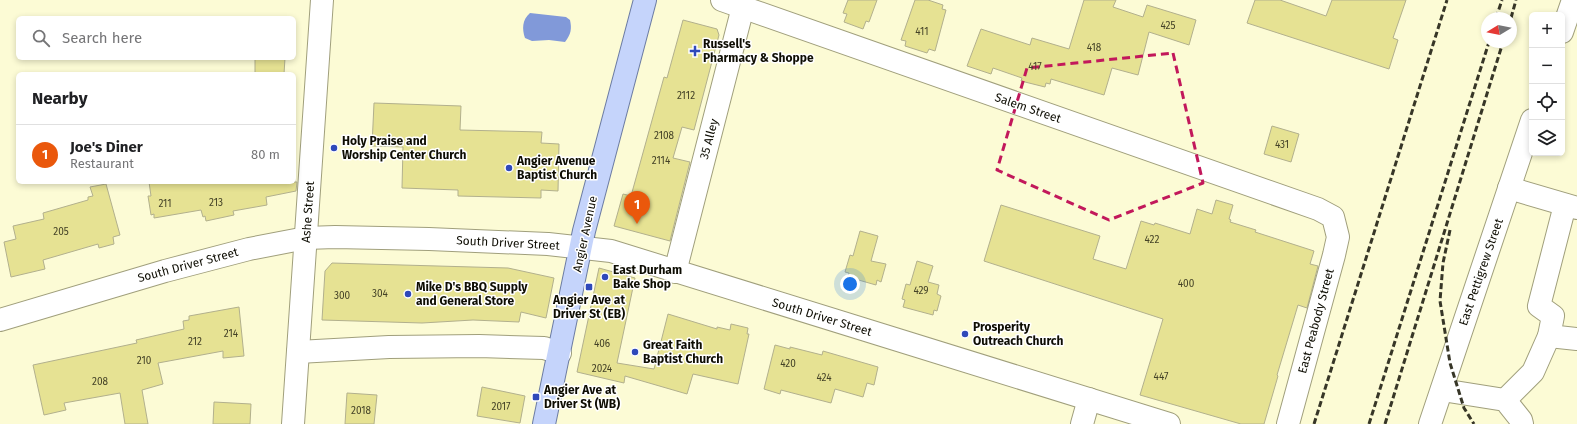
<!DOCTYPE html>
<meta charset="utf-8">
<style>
:root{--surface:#fff;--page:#f2f2f2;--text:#202124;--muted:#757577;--line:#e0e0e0;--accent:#ea580c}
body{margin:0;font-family:"Fira Sans",sans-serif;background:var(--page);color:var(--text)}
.controls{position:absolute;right:12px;top:12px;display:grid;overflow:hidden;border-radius:6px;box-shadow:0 2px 6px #0003}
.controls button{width:36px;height:36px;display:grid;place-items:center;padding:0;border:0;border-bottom:1px solid var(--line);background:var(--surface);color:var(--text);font:20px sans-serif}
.compass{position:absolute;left:1481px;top:12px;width:36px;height:36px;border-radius:50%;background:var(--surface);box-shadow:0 2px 6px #0003;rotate:260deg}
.you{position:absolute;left:850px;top:284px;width:14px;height:14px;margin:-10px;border:3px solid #fff;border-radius:50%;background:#1a73e8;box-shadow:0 0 0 6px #1a73e833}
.badge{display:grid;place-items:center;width:26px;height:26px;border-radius:50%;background:var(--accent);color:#fff;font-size:13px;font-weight:700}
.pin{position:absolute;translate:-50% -33px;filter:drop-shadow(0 1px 2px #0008)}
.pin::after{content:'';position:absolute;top:21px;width:14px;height:12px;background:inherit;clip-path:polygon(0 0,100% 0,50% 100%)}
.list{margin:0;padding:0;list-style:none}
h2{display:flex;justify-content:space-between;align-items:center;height:52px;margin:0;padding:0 16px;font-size:17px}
h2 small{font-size:13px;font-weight:400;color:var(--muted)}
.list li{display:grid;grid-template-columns:26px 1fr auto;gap:12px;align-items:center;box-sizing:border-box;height:60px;padding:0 16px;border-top:1px solid var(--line)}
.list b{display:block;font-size:15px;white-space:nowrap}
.list p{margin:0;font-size:13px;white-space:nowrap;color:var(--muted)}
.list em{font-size:13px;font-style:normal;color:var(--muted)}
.icon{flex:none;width:22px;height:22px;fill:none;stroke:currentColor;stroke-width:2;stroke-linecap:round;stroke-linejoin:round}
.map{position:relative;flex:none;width:1577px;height:424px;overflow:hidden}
.search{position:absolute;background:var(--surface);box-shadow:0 2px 6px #0003;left:16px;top:16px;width:280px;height:44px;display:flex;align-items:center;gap:10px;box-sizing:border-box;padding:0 14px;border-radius:6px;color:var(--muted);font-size:15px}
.panel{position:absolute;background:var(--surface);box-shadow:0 2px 6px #0003;left:16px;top:72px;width:280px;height:112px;border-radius:6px}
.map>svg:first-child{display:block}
.water{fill:#8199d9}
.building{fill:#e6e293;stroke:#b2b08d}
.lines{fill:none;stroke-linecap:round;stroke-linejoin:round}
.minor-casing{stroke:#a09f7c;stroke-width:24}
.major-casing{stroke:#6c7ca3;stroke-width:24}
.minor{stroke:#fff;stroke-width:22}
.major{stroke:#c5d4fb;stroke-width:22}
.rail{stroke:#373627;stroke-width:3;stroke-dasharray:6 3;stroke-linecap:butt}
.marked{fill:none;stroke:#c2185b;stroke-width:3;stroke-dasharray:8 5;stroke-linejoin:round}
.poi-dot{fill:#2f49ba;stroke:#fff;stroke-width:1.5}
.labels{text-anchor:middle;stroke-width:3;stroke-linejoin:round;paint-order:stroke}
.number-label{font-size:10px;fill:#444227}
.poi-label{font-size:12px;font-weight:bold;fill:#0e0d03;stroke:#fff;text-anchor:start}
.street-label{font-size:12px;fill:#0e0d03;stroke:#fff}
</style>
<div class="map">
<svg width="1577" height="424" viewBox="0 0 1577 424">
<rect width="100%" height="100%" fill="#fcfbd5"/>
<!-- water -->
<path class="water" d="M530,13l36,4 4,3c2,9 1,14 -5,22l-16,-2 -17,1 -7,-3c-3,-9 -3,-18 5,-25z"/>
<!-- building -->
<g class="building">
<path d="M848,0h29l-8,22 -3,-1 -3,8 -19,-7 3,-8 -4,-1z"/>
<path d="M915,0h13l15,5 -1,4 4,1 -11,41 -6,-2 -2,4 -22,-7 1,-5 -5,-1z"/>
<path d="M1084,0h32l-3,7 30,10 4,-12 49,15 -7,25 -40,-13 -11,43 -26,-7 -8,27 -53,-16 -1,5 -4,-1 -1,4 -24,-6 1,-3 -29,-10 -2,6 -24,-8 14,-37 49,16 2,-7 37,11z"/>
<path d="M1255,0h25l46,16 6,-16h74l-13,38 5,2 -9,29 -142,-46z"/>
<path d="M683,20l34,9 2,6 -25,95 -12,-3 -9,31 17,4 -20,79 -56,-15 9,-32 8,2 33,-119 3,1z"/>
<path d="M255,58h30l-1,16h-29z"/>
<path d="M374,103l87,3 -1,24 82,2 -1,11 18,1 -1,47 -17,-1v8l-83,-2v-6l-56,-2 1,-41 -31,-1z"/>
<path d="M1272,126l27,8 -8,28 -27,-8z"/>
<path d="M149,182h148l-1,9 -30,6 1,8 -34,6 1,4 -28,6 -1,-5 -2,1 -2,-7 -47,8v-4l-3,1 -3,-19h3z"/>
<path d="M106,184l14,51 -7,2 1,7 -15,4 -1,-4 -55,16 2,9 -34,8 -7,-35 12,-3 -3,-13 31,-7 -1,-6 45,-13v-3l5,-1 -3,-9z"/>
<path d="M1216,200l17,5 -4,14 2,1 -1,2 26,8 -1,2 59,19 -4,13 8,2 -11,42 -9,-3 -21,70 1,1 -14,48h-23l-101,-29 23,-76 -179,-58 17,-56 99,31 -7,23 33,10 15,-48 13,4 1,-2 35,11 7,-25 15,5z"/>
<path d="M860,231l18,5 -7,25 15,3 -5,18 -4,-2 -1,5 -28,-8 1,-4 -4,-1 5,-17 3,1z"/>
<path d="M917,261l16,5 -5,16 11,3 -2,9 4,2 -4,15 -3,-1 -1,5 -30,-8 2,-7 -3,-1 4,-15 4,1z"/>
<path d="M332,263l176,5 46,10 -8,40 -25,-6 -2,10 -46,-2 -51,3 -100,-3 3,-49z"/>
<path d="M599,268l36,10 -18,85 37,6 14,-55 49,15v-2l13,3 1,-6 17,4 -1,6h2l-11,50 -45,-10 -6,20 -62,-18 -1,7 -47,-11z"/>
<path d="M239,307l5,49 -21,2v-7l-65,12 5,21 -21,6 6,34h-23l-5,-31 -56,10 2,7 -22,5 -11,-50 104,-22 -1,-3 48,-11 -1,-8 6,-1v-4z"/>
<path d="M775,345l15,4v-2l32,8 1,-4 55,16 -4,18 -7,-2 -4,14 -28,-8 -4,14 -50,-13 -1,4 -16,-5z"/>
<path d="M482,387l43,9 -5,27 -43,-7z"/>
<path d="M347,393l30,2 -3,29h-29z"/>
<path d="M214,402l37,2 -1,20h-37z"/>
</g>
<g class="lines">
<!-- minor casing -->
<g class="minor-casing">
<g id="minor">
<path d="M722,0l596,209 15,8 5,20 -4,18 -46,169"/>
<path d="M1562,32l11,-32"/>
<path d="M1509,188l68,20"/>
<path d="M675,272l68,-265"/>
<path d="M0,320l165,-49 84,-22 57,-11 29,-1 94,2 119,5 63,7 558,173"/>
<path d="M1549,336l28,3"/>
<path d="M298,352l91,-5 90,-1 65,2 16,5"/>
<path d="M1442,390l63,10 16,20 1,4"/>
<path d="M1505,400l28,-28 16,-36 4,-20 -14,-10 26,-101"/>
<path d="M293,424l29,-424"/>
<path d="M1082,424l7,-25"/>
<path d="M1430,424l102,-304"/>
</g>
</g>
<!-- major casing -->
<g class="major-casing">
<path id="major" d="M544,424l40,-193 61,-231"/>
</g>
<!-- minor -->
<use href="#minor" class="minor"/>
<!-- major -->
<use href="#major" class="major"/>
<!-- rail -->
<g class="rail">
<path d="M1496,18l6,-18"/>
<path d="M1511,18l5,-18"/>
<path d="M1450,230l-7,33 -3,38 10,62 14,45 10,16"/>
<path d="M1314,424l133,-424"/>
<path d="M1369,424l120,-382"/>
<path d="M1385,424l118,-382"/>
</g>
</g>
<!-- marked area -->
<path class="marked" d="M1173,53l30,130 -94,37 -112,-50 30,-102z"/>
<!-- markers -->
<g class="poi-dot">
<path d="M693 45h4v4h4v4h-4v4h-4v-4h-4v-4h4z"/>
<circle cx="334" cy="148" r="4"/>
<circle cx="509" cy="168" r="4"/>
<circle cx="605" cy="277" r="4"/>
<rect x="585" y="283" width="8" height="8" rx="2"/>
<circle cx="408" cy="294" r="4"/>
<circle cx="965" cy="334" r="4"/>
<circle cx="635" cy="352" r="4"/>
<rect x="532" y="393" width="8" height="8" rx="2"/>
</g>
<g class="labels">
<!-- number labels -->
<g class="number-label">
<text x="1168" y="29">425</text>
<text x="922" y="35">411</text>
<text x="1094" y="51">418</text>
<text x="1035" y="70">417</text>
<text x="686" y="99">2112</text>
<text x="664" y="139">2108</text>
<text x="1282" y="148">431</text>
<text x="661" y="164">2114</text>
<text x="216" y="206">213</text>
<text x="165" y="207">211</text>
<text x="61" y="235">205</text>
<text x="1152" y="243">422</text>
<text x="1186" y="287">400</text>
<text x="921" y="294">429</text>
<text x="380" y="297">304</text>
<text x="342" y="299">300</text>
<text x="231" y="337">214</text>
<text x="195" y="345">212</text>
<text x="602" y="347">406</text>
<text x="144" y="364">210</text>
<text x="788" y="367">420</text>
<text x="602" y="372">2024</text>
<text x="1161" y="380">447</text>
<text x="824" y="381">424</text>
<text x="100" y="385">208</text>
<text x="501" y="410">2017</text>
<text x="361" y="414">2018</text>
</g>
<!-- poi labels -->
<g class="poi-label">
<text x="703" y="48">Russell's<tspan x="703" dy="14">Pharmacy &amp; Shoppe</tspan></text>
<text x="342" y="145">Holy Praise and<tspan x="342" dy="14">Worship Center Church</tspan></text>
<text x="517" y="165">Angier Avenue<tspan x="517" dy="14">Baptist Church</tspan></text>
<text x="613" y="274">East Durham<tspan x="613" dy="14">Bake Shop</tspan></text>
<text x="416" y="291">Mike D's BBQ Supply<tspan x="416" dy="14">and General Store</tspan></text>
<text x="589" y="304" text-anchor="middle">Angier Ave at<tspan x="589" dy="14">Driver St (EB)</tspan></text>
<text x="973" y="331">Prosperity<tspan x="973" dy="14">Outreach Church</tspan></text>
<text x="643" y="349">Great Faith<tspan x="643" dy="14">Baptist Church</tspan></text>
<text x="544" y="394">Angier Ave at<tspan x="544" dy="14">Driver St (WB)</tspan></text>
</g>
<!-- street labels -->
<g class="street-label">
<text transform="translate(1028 108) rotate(19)" y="4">Salem Street</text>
<text transform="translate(709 139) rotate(-75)" y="4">35 Alley</text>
<text transform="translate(308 212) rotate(-86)" y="4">Ashe Street</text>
<text transform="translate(585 234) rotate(-78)" y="4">Angier Avenue</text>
<text transform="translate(508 243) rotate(3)" y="4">South Driver Street</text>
<text transform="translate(188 265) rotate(-15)" y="4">South Driver Street</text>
<text transform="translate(1481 272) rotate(-71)" y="4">East Pettigrew Street</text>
<text transform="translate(822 317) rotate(17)" y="4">South Driver Street</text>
<text transform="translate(1316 321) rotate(-75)" y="4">East Peabody Street</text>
</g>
</g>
</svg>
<div class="controls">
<button>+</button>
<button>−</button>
<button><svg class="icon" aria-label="locate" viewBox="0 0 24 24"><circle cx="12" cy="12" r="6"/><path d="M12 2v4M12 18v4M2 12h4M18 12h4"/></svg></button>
<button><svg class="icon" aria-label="layers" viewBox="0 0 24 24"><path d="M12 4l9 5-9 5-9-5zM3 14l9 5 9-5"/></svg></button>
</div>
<svg class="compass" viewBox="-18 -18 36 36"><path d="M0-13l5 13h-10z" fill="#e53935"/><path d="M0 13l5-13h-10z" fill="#757577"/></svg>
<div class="you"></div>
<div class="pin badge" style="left:637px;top:224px">1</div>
<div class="search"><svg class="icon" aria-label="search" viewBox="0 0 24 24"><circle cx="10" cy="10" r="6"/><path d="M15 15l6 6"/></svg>Search here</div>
<section class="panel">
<h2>Nearby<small></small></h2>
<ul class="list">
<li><span class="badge">1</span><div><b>Joe's Diner</b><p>Restaurant</p></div><em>80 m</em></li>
</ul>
</section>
</div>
